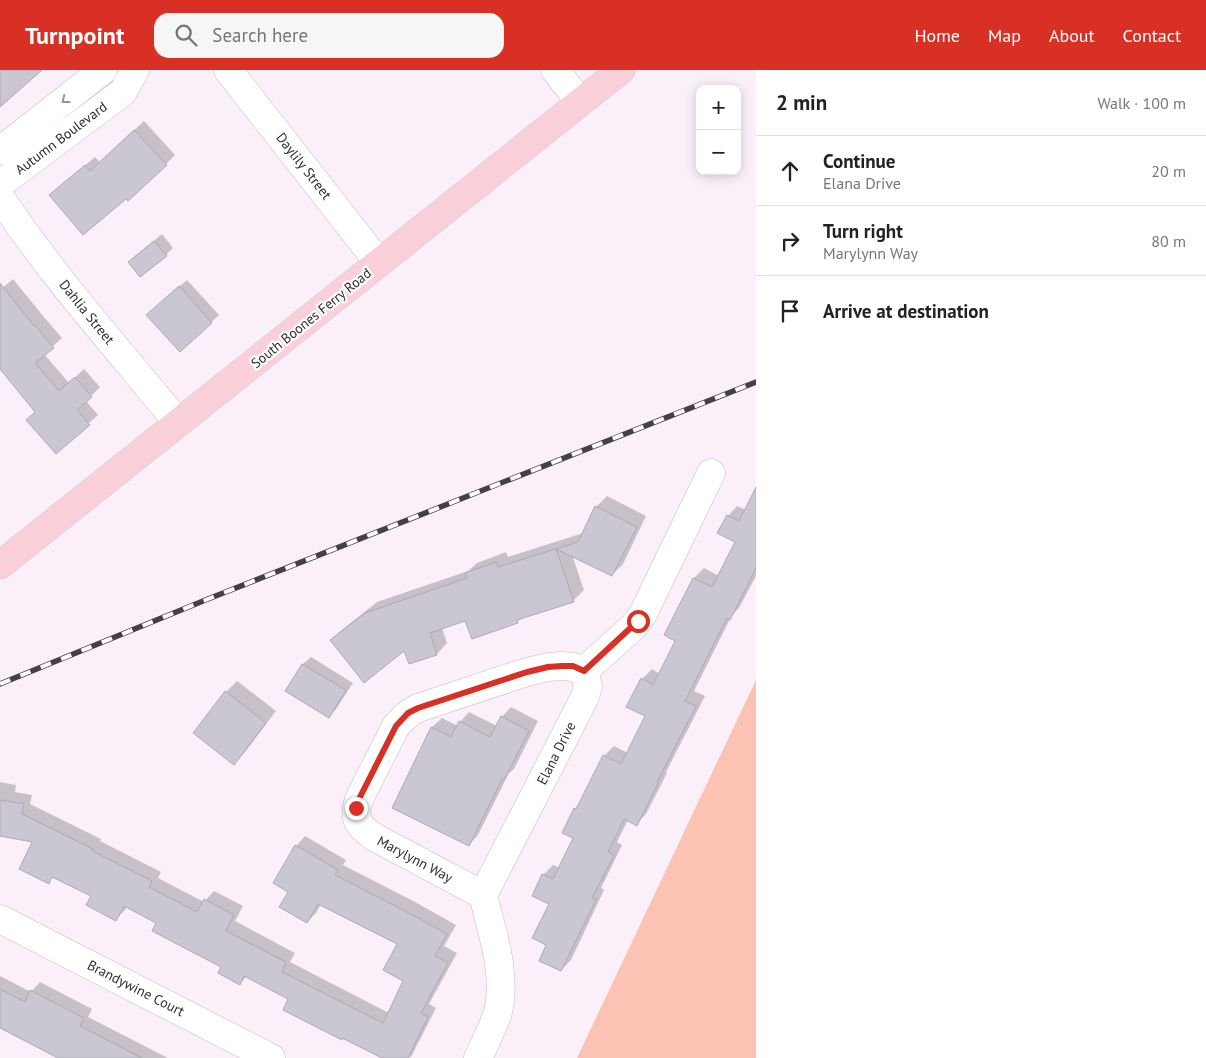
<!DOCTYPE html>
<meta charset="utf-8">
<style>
:root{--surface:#fff;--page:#f6f6f6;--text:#222;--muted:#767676;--line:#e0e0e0;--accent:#d93025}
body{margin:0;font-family:"PT Sans",sans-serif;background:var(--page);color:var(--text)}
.controls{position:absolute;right:15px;top:15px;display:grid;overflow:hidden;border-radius:10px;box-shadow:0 2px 12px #0003}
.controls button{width:45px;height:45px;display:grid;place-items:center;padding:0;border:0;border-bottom:1px solid var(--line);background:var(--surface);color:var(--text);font:25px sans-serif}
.stop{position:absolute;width:15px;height:15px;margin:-11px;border:4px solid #d93025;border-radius:50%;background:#fff}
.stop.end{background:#d93025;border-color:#fff;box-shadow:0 1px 5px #0008}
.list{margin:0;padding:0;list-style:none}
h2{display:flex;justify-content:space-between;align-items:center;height:65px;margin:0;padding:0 20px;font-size:21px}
h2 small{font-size:16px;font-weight:400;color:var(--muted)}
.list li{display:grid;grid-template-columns:32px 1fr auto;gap:15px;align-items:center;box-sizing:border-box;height:70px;padding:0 20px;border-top:1px solid var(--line)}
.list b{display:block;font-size:19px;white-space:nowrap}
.list p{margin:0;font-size:16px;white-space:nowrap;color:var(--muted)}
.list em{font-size:16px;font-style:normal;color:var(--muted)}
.icon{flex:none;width:28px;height:28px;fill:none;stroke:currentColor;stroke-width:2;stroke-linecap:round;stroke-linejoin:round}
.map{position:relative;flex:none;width:756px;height:988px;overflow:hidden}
header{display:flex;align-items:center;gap:30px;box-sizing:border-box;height:70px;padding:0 25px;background:var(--accent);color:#fff}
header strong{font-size:24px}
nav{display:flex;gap:28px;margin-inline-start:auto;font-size:18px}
.search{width:350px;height:45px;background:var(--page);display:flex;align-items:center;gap:12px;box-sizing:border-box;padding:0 18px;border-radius:15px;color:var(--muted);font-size:19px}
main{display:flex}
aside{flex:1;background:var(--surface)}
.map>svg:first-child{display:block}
.green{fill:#fcc2b4}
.shadow{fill:#0003}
.building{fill:#cac6d2;stroke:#ada9b5}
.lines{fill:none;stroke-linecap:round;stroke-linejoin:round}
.minor-casing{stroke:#c6bbc4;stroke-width:29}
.major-casing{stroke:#d1d1d1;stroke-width:29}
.minor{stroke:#fff;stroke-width:28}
.major{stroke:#f9d0da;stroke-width:28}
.rail-casing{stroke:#454045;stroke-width:5.5}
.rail{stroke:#fff;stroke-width:4;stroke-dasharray:11;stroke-linecap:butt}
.oneway{stroke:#989698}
.route{stroke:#d93025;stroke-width:6}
.labels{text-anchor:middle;stroke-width:4.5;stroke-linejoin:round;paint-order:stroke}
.street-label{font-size:14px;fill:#302c30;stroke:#fff}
</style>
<header>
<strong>Turnpoint</strong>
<div class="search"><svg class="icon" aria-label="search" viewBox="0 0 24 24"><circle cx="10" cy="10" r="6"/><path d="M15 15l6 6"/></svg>Search here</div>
<nav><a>Home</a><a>Map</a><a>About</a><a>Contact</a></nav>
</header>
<main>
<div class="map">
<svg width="756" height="988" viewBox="0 0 756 988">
<rect width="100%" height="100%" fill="#fbf0f9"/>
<!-- green -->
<path class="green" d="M756,610v378h-179z"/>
<!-- shadow -->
<g class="shadow">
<path d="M144,51l31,34 -9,9 -106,22 35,-29 5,5z"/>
<path d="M162,164l11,14 -7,7h-29z"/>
<path d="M13,209l31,38 18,21 -18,16 25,29 15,-14 16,18 -14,14 12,14 -42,37 -20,-41 -36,-44v-77z"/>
<path d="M187,210l32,35 -39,36 -25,-43z"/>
<path d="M607,426l39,20 -23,48 -11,11 -40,-20 12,35 -11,11 -51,16 -4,4 -45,17 -7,-18 -24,8 5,15 -10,11 -27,9 -5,-14 -74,-9 11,-10 35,-28 91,-31 9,-8 29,-11 2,5 75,-24 13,-26z"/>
<path d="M756,429v77l-17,32 -7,7 -38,76 11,5 -39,76 1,1 -21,41 -10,10 -8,-4 -11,22 5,3 -21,43 3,2 -33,70 -10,10 -13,-25 2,-42 -7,-28 10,-10 7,3 15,-31v-28l4,-4 25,-49 10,-10 14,7 19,-37 -5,-37 10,-10 8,5 17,-34 -11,-6 28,-56 10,-10 15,8 18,-35 -9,-25 9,-10 9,4z"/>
<path d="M311,587l42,26 -17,26 -7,7 -42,-25 16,-27z"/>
<path d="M237,611l39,30 -31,41 -11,11 -8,-71z"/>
<path d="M511,637l27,14 -24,48 -5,4 -31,62 -9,10 -76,-38 39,-80 10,-9 16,8 2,-4 9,-10 28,14 5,-9z"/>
<path d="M0,712l16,3 -1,7 17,3 -2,9 71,35 -1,2 61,31 -3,6 46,24 10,-11 29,15 -8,15 60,32 -5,9 99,51 16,-33 -6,-36 -78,-40 -5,9 -9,9 -17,-31 -15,-8 21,-37 9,-10 41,24 -3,5 72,37 41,23 -12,21 13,7 -28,51 7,4 -25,49 -26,1 -95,-60 -43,-22 -7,7 -17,-16 -65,-45 -31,-15 -2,3 -9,9 -23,-24 -39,-19 -6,6 -14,-41 -34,-6z"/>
<path d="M0,906l31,16 9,-10 52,27 -4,8 80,41h-107l-61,-31z"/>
</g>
<!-- building -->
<g class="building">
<path d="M0,0h42l-42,37z"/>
<path d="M134,60l33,35 -39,36 -2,-2 -43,36 -34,-40 36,-30 5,6z"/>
<path d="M154,171l13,15 -27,21 -12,-15z"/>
<path d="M0,213l34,43 1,-1 19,23 -19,15 24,28 16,-14 17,20 -15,13 13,15 -34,29 -30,-34 9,-8 -35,-43z"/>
<path d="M179,216l33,37 -32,29 -34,-37z"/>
<path d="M756,417v81l-26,52 -3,-2 -42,83 11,5 -39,76 1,1 -21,43 -13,-7 -16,33 6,3 -22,43 4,2 -35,71 -22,-10 7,-16 -14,-7 17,-34 -17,-8 10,-22 11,5 20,-41 -11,-5 12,-25 2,1 27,-54 18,9 24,-48 -19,-9 15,-29 12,7 22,-44 -11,-6 29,-57 19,9 23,-45 -18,-9 10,-18 12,6z"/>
<path d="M595,436l42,21 -25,49 -56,-27 18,53 -57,18 1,3 -46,16 -7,-18 -35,12 7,22 -28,9 -5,-13 -40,32 -34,-43 35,-27 102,-35 -2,-5 31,-11 2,5 80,-25z"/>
<path d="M302,594l44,26 -17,28 -44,-27z"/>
<path d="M225,621l41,32 -32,42 -41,-32z"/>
<path d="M501,646l28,15 -25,49 -2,-1 -33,67 -77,-38 39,-81 20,10 8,-16 31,16z"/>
<path d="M0,730l24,4 -2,10 71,35 -1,2 60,30 -3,6 48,25 7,-13 30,16 -8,16 60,31 -4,10 101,51 20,-42 -20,-11 14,-26 -79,-40 -11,19 -28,-16 9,-15 -15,-9 22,-38 43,25 -3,5 70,36 42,23 -12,22 13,7 -27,50 7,4 -20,41h-26l-40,-20v2l-59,-30 5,-11 -44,-23 -4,9 -22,-12 3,-6 -69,-36 4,-8 -32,-17 -8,15 -30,-16 5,-9 -39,-19 -3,7 -30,-15 13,-27 -32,-6z"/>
<path d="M0,919l25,13 5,-12 54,28 -4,8 62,32h-84l-58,-30z"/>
</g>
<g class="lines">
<!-- minor casing -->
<g class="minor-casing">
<g id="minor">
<path d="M228,0l151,193"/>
<path d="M555,0l25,32"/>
<path d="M0,81l103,-81"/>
<path d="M0,114l123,-92 12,-22"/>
<path d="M0,127c53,80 118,152 178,226"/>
<path d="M483,825l-109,-58c-17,-12 -22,-19 -14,-40l36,-71c7,-8 12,-13 22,-18l109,-36 21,-5 14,-1 11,1 11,4"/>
<path d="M0,849l271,139"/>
<path d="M478,988c7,-15 15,-30 20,-46 9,-38 -6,-80 -15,-117l102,-198 3,-11 -4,-15 50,-45 9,-12 68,-141"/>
</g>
</g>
<!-- major casing -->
<g class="major-casing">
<path id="major" d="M0,495l621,-495"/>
</g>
<!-- minor -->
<use href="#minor" class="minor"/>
<!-- major -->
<use href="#major" class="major"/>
<!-- rail casing -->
<g class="rail-casing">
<path id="rail" d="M0,614l208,-85 548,-217"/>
</g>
<!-- rail -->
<use href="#rail" class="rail"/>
</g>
<!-- one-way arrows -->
<defs><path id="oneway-chevron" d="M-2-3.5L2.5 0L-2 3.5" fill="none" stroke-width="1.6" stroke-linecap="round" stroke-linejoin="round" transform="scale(1.25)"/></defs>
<use class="oneway" href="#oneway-chevron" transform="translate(65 30) rotate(142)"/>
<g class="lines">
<!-- route -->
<path class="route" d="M356,738l4,-11 36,-71 12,-13 10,-5 109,-36 21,-5 14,-1h11l11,5 54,-50"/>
</g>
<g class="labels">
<!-- street labels -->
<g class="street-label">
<text transform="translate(61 68) rotate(-37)" y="5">Autumn Boulevard</text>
<text transform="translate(304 96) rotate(52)" y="5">Daylily Street</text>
<text transform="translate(87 242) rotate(51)" y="5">Dahlia Street</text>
<text transform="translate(311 248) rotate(-39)" y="5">South Boones Ferry Road</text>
<text transform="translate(556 683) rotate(-63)" y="5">Elana Drive</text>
<text transform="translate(415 789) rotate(28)" y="5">Marylynn Way</text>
<text transform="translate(136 918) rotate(27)" y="5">Brandywine Court</text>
</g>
</g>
</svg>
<div class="controls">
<button>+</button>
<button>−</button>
</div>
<div class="stop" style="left:638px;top:551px"></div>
<div class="stop end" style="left:356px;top:738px"></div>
</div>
<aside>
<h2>2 min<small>Walk · 100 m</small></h2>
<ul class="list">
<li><svg class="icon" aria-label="ahead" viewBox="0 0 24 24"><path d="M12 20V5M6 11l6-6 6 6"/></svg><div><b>Continue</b><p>Elana Drive</p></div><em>20 m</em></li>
<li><svg class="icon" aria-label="right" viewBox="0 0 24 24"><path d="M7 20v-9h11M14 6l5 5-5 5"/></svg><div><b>Turn right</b><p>Marylynn Way</p></div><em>80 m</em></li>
<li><svg class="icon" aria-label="arrive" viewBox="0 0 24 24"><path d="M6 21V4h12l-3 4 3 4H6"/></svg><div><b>Arrive at destination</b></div></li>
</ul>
</aside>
</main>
